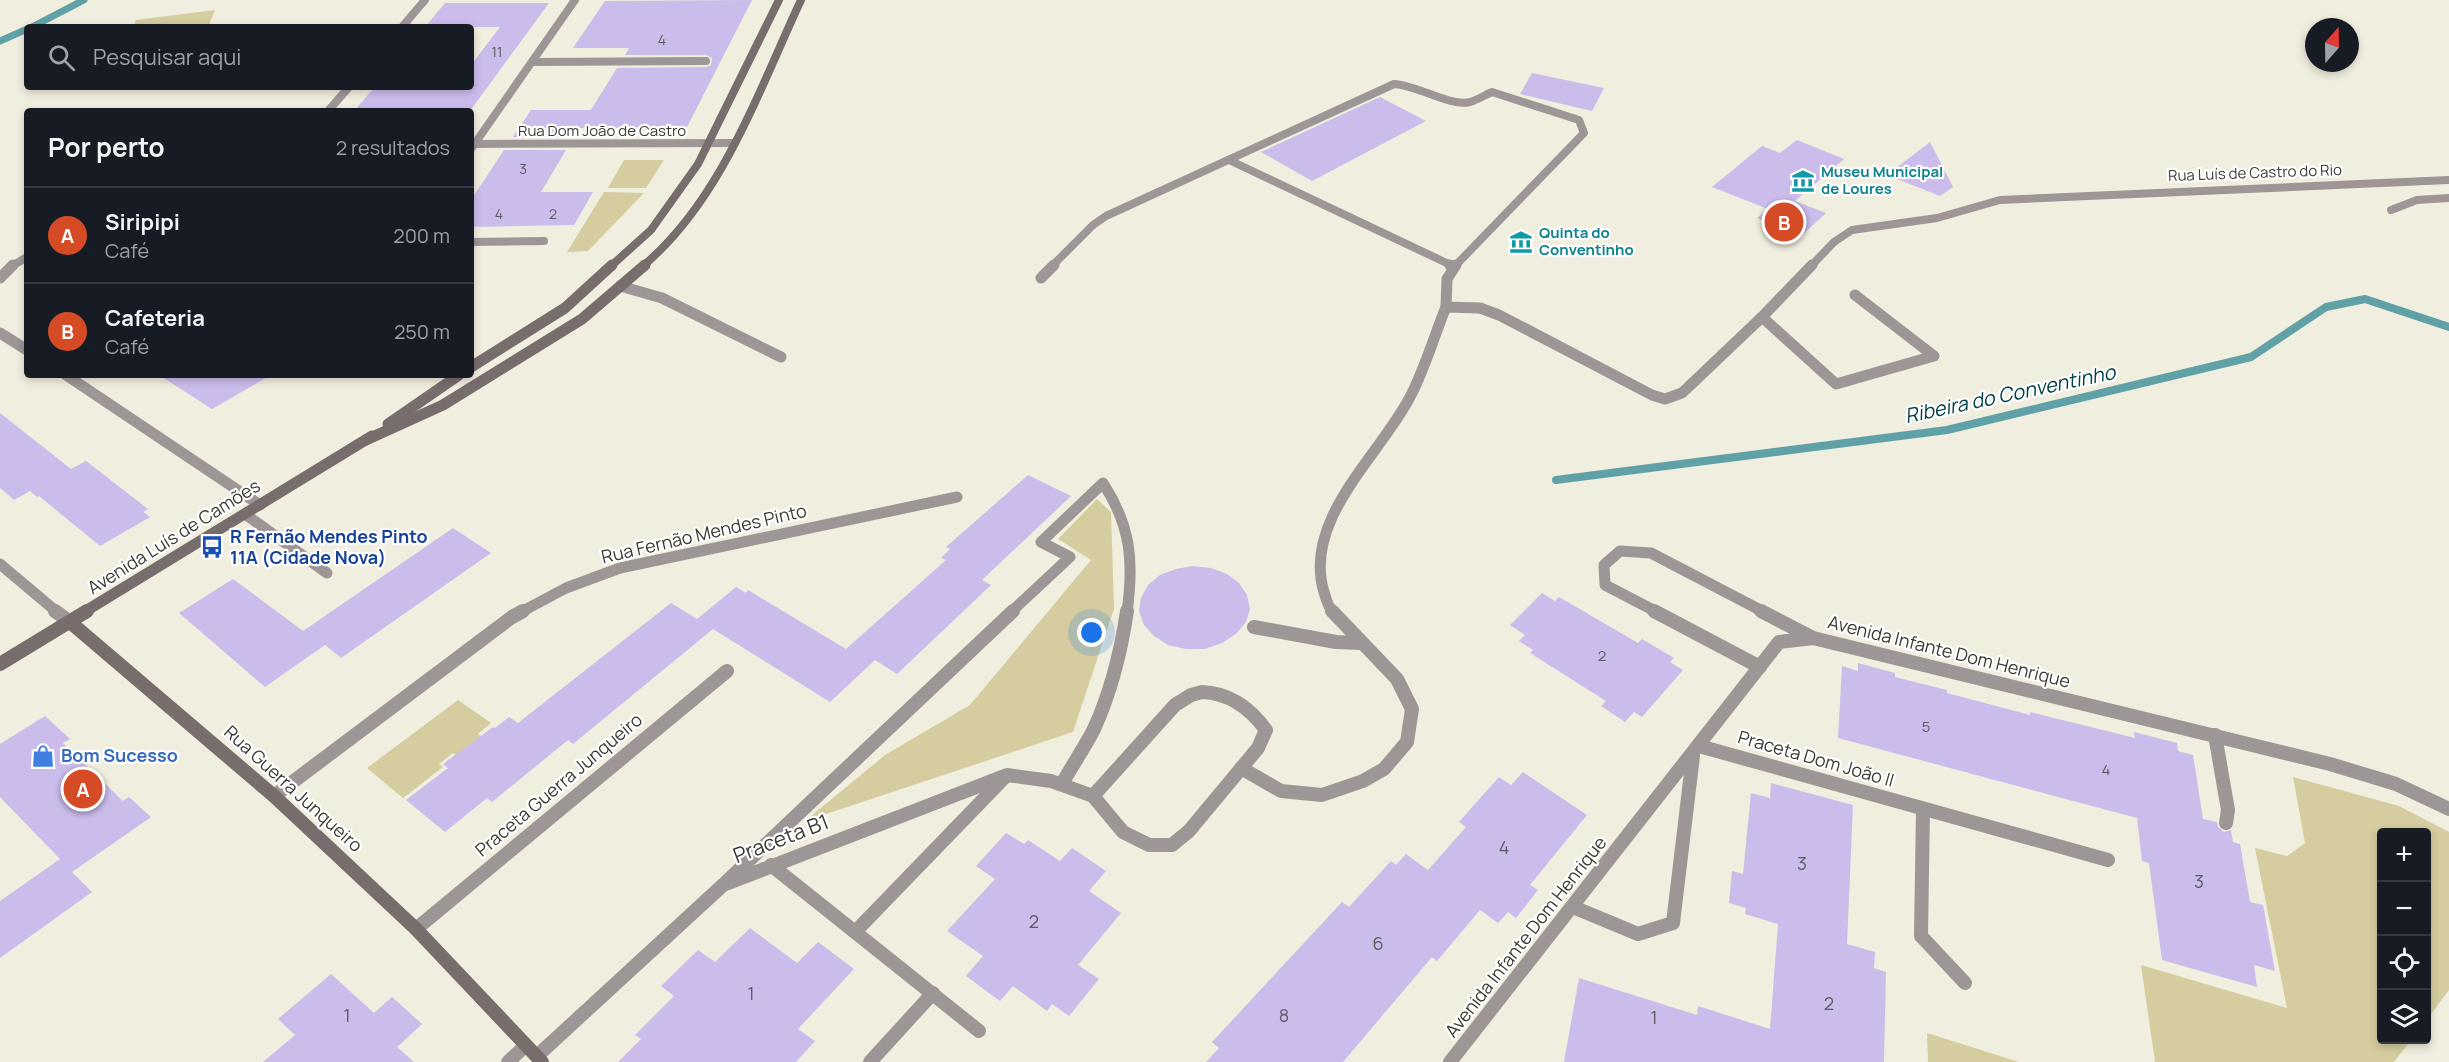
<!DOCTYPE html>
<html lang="pt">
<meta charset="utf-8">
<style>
:root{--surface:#171b24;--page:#242831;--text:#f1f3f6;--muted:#9ea1a6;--line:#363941;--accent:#d54b25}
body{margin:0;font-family:Manrope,sans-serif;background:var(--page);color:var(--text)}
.controls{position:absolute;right:18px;bottom:18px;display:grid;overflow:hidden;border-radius:6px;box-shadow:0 3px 9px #0003}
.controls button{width:54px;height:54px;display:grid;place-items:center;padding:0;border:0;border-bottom:2px solid var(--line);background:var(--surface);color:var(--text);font:30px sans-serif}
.compass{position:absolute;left:2305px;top:18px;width:54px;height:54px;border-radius:50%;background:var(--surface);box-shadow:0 3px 9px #0003;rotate:20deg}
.you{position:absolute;left:1092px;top:633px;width:21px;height:21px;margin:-15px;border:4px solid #fff;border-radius:50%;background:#1a73e8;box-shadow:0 0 0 9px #1a73e833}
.badge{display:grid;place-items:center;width:39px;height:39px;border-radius:50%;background:var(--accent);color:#fff;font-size:20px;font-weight:700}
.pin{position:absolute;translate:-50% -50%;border:3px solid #fff;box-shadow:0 2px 6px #0006}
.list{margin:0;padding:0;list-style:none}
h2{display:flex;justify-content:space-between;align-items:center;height:78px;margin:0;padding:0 24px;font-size:26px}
h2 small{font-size:20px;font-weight:400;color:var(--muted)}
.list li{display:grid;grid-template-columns:39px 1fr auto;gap:18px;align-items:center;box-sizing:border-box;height:96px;padding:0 24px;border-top:2px solid var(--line)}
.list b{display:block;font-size:22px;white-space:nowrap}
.list p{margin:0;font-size:20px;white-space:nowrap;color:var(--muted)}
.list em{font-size:20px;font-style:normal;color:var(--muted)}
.icon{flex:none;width:33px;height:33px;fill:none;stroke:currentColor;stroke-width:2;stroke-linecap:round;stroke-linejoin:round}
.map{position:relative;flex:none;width:2449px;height:1062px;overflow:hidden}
.search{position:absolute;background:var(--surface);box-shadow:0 3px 9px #0003;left:24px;top:24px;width:450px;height:66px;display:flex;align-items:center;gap:15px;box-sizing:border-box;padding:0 21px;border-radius:6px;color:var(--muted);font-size:22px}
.panel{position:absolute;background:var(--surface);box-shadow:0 3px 9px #0003;left:24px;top:108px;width:450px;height:270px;border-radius:6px}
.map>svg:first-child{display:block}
.green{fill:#d5cd9f}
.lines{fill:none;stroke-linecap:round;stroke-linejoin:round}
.stream-far1{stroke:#60a1a8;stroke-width:7}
.stream{stroke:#60a1a8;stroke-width:8}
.building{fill:#cbbcec}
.lane-far2{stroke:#9e9696;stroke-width:8}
.lane-far1{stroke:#9e9696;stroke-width:11}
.lane{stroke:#9e9696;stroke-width:14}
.street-far2{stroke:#9e9696;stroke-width:8}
.street-far1{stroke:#9e9696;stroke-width:11}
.street{stroke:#9e9696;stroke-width:14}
.secondary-far2{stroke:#786d6d;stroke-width:8}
.secondary-far1{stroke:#786d6d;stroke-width:11}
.secondary{stroke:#786d6d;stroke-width:14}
.labels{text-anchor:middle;stroke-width:4.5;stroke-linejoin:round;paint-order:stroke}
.far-number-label{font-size:14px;fill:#5f5a62}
.far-street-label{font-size:15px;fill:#3b3a34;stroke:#fff}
.far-culture-label{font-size:15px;font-weight:bold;fill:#0d838f;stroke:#fff;text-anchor:start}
.number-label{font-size:15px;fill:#5f5a62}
.street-label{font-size:18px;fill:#3b3a34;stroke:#fff}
.transit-label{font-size:18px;font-weight:bold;fill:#164399;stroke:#fff;text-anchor:start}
.shop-label{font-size:18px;font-weight:bold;fill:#366cbe;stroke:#fff;text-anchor:start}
.near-number-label{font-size:18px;fill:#5f5a62}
.water-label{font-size:20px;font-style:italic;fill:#014147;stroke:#fff}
.near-street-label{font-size:21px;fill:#3b3a34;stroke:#fff}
</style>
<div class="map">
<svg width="2449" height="1062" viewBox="0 0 2449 1062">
<rect width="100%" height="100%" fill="#f0eede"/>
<!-- green -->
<g class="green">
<path d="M215,10l-7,17h-75l3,-7z"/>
<path d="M624,160h40l-18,28h-38z"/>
<path d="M604,192l40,1 -56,58 -21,1z"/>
<path d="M1097,499l14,13 3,97 -41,123 -268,89 80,-66 85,-50 121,-145 -33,-21z"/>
<path d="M458,700l33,23 -13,11 3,2 -24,20 -4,-3 -14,11 4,3 -40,31 -36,-30z"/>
<path d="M2293,777l106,29 50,26v158l-22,29 -1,-187h-44v208h29l-17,22h-239l-14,-97 146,43 -32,-160 32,8 18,-13z"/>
<path d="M1927,1033l92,29h-91z"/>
</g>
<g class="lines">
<!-- stream-far1 -->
<g class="stream-far1">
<path d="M32,27l52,-27"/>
<path d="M0,41l27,-12"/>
</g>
<!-- stream -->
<path class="stream" d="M1556,480l391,-50 304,-73 75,-50 39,-8 84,28"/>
</g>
<!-- building -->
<g class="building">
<path d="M752,0l-65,127 -107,1 -6,9h-61l18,-27h60l26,-42 89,-1 5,-2 1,-7 -6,-3h-81l4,-7h-56l32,-47z"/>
<path d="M445,3h104l-79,108h-116l21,-24h96v-22l29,-38h-75z"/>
<path d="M1532,73l72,15 -12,23 -72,-17z"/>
<path d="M1380,97l46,24 -114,60 -51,-29z"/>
<path d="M1797,140l47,19 -49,42 31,12 -25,23 -44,-18 11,-9 -56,-22 50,-41 18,7z"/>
<path d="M1930,142l23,45 -13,9 -53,-21z"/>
<path d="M504,150h62l-25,42h52l-19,33 -103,2v-27z"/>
<path d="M159,375h112l-59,34z"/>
<path d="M0,413l71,56 15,-8 62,48 -5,3 7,5 -50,29 -61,-50 -2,1 -7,-6 -16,9 -14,-12z"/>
<path d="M1028,475l43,21 -89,84 9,5 -94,89 -22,-14 -45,42 -117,-73 -140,115 -5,-4 -76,62 -5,-4 -42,34 -39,-32 42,-32 -5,-4 50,-37 2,1 14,-11 9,6 153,-120 26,16 39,-32 10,6 2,-3 98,59 100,-89 -5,-2 9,-9 -4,-2z"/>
<path d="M453,528l38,25 -150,105 -16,-13 -60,42 -86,-74 54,-34 70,52z"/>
<path d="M1193,566l18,2 16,6 12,9 8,12 3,14 -4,13 -10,12 -14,9 -17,6h-19l-18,-4 -14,-9 -10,-11 -5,-14 2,-13 7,-13 12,-10 16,-6z"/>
<path d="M1542,593l13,8 4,-4 79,46 4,-4 32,19 -4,4 13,8 -41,47 -8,-5 -9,10 -24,-16 5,-5 -76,-48 3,-3 -14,-9 6,-6 -15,-10z"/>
<path d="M1858,663l37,10v4l52,13v3l83,22v-3l105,26 -1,-6 43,11 1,8 15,4 10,64 14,3 1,5 6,5 7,-2 2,12 7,2 10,58 13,3 12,66 -21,-6 3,22 -95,-27 -13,-97 -7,-2 -5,-43 -299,-80 4,-72 16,5z"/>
<path d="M45,716l25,23 -7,4 60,58 6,-4 22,20 -79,55 20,20 -92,66v-57l60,-42 -60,-62v-53z"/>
<path d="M1523,772l64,43 -57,70 8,5 -22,28 -8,-6 -10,11 -18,-13 -43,51 -5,-4 -89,105h-137l13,-14 -7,-6 130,-140 7,5 42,-46 5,4 10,-11 22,16 38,-43 -7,-5 40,-45 12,8z"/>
<path d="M1771,783l82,22 -6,139 28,8 -1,16 12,4 -2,90h-320l15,-84 118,37 1,-9 72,23 8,-105 -33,-10 1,-6 -17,-5 3,-32 11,3 8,-81 19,5z"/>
<path d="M1006,833l18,11 4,-4 32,21 12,-13 34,23 -17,20 32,22 -43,52 21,14 -30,37 -17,-12 -5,7 -34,-25 -13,15 -34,-25 17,-20 -36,-25 48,-52 -19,-13z"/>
<path d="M750,928l47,35 21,-21 36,27 -56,60 17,12 -19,21h-178l23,-23 -6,-4 39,-39 -13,-10 37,-36 17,12z"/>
<path d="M331,974l43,39 18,-16 30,27 -25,23 17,15h-151l32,-27 -17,-16z"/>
</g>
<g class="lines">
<!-- lane-far2 -->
<g class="lane-far2">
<path d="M1229,160l224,106"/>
<path d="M2391,210l26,-10 32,-2"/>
<path d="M1052,266l41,-41 13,-9 288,-132c23,1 56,23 76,18 7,-2 15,-7 22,-10l87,28 5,13 -129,133"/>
<path d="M1811,266l23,-24 18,-12 85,-12 63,-18 449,-20"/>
</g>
<!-- lane-far1 -->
<g class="lane-far1">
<path d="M1450,265l4,2"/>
<path d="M1812,265l-50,52 74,67 98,-28 -79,-61"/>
<path d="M1041,278l13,-13"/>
<path d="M620,286l42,12 119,59"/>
<path d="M1446,307l1,-28 9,-14"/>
<path d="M1011,612l59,-55 -29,-15 62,-59c28,43 31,79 24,129"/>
<path d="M1333,612c-5,-5 -7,-13 -9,-20 -22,-72 56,-137 86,-195 15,-28 24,-61 36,-90l34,1 19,7 153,80 13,4 17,-6 80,-76"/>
</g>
<!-- lane -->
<g class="lane">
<path d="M1254,627l82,15 25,1"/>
<path d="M2215,735l13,75 -2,13"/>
<path d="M1241,768l40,23 41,4 41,-14 21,-12 23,-27 5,-33 -15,-30 -65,-68"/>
<path d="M1063,782c10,-18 22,-35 31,-53 17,-37 27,-78 33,-118"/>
<path d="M726,882l287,-271"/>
</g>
<!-- street-far2 -->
<g class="street-far2">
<path d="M402,27l23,-27"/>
<path d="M532,62l174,-1"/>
<path d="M328,111l21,-24"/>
<path d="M471,144l263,-1"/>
<path d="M471,149l104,-149"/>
<path d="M471,242l73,-1"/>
<path d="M12,266l15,-9"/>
</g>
<!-- street-far1 -->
<g class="street-far1">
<path d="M0,278l13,-13"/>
<path d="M0,333l27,17"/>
<path d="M66,375l194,130"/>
<path d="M245,514l82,59"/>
<path d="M0,564l57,48"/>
<path d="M521,612l45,-24 54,-20 337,-71"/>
<path d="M1657,612l-52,-27 -1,-20 16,-14 31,2 113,59"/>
</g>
<!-- street -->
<g class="street">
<path d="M55,611l15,11"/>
<path d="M1654,611l106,56"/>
<path d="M1761,611l52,27"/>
<path d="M1202,692c28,1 48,16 64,38l-8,18 -69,83 -17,14h-23l-26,-13 -30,-36 82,-91 16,-10z"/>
<path d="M1699,746l409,114"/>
<path d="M274,796l238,-179 11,-6"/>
<path d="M1923,809l-2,127 44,47"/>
<path d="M771,865l208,166"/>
<path d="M1573,907l65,27 35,-11 20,-167"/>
<path d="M416,929l311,-258"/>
<path d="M855,932l149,-154"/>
<path d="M537,1056l186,-171 284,-110 44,6 42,15"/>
<path d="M508,1062l17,-16"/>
<path d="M870,1062l63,-69"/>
<path d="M1450,1062l329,-420 34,-4 517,126 66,20 53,25"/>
</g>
<!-- secondary-far2 -->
<g class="secondary-far2">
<path d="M611,266l40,-36 47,-66 81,-164"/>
<path d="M643,266c79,-67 115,-174 158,-266"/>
</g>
<!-- secondary-far1 -->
<g class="secondary-far1">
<path d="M471,367l94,-59 47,-43"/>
<path d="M388,424l71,-49"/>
<path d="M366,440l77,-35 139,-86 63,-54"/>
<path d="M84,612l288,-176"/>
</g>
<!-- secondary -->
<g class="secondary">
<path d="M70,622l204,174 142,133 126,133"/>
<path d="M0,664l87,-53"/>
</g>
</g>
<!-- icons -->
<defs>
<g id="museum-bare" transform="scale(1.8)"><path d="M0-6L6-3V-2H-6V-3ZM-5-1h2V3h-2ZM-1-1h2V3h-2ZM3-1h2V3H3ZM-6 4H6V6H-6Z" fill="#0f9aa8" stroke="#fff" stroke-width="2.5" paint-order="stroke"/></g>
<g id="bus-bare" transform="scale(1.8)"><path d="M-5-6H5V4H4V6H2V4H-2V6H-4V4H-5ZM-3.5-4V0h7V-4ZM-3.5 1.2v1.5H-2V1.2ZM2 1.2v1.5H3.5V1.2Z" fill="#1a4fb4" stroke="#fff" stroke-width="2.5" paint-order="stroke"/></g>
<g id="shop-bare" transform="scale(1.8)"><path d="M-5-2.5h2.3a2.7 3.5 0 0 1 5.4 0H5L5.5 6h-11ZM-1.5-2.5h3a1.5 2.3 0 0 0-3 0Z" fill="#3f7fe0" stroke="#fff" stroke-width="2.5" paint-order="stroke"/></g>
</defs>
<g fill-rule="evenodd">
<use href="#museum-bare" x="1803" y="181"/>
<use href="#museum-bare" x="1521" y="242"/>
<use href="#bus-bare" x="212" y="547"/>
<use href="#shop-bare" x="43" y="756"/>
</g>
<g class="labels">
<!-- far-number labels -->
<g class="far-number-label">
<text x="662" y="45">4</text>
<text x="497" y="57">11</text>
<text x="523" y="174">3</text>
<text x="499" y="219">4</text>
<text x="553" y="219">2</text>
</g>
<!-- far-street labels -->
<g class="far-street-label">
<text x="602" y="136">Rua Dom João de Castro</text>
<text transform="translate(2255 173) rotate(-2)" y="5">Rua Luís de Castro do Rio</text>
</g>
<!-- far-culture labels -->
<g class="far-culture-label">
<text x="1821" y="177">Museu Municipal<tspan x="1821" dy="17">de Loures</tspan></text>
<text x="1539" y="238">Quinta do<tspan x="1539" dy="17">Conventinho</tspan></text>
</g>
<!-- number labels -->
<g class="number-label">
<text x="1602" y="661">2</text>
<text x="1926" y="732">5</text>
<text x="2106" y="775">4</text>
</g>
<!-- street labels -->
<g class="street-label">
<text transform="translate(704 534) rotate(-13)" y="6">Rua Fernão Mendes Pinto</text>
<text transform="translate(174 537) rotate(-32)" y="6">Avenida Luís de Camões</text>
<text transform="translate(1949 652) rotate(14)" y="6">Avenida Infante Dom Henrique</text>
<text transform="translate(1816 759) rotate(16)" y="6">Praceta Dom João II</text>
<text transform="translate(559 785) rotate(-40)" y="6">Praceta Guerra Junqueiro</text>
<text transform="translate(293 789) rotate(42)" y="6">Rua Guerra Junqueiro</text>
<text transform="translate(1526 937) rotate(-52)" y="6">Avenida Infante Dom Henrique</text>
</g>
<!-- transit labels -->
<g class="transit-label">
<text x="230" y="543">R Fernão Mendes Pinto<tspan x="230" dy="21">11A (Cidade Nova)</tspan></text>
</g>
<!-- shop labels -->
<g class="shop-label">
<text x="61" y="762">Bom Sucesso</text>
</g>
<!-- near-number labels -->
<g class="near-number-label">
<text x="1504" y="854">4</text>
<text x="1802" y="870">3</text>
<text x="2199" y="888">3</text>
<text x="1034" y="928">2</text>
<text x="1378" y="950">6</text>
<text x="751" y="1000">1</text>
<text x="1829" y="1010">2</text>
<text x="347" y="1022">1</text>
<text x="1284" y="1022">8</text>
<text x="1654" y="1024">1</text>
</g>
<!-- water labels -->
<g class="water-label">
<text transform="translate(2010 394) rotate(-12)" y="7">Ribeira do Conventinho</text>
</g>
<!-- near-street labels -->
<g class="near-street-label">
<text transform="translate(781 839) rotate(-21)" y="7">Praceta B1</text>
</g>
</g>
</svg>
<div class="controls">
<button>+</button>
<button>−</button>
<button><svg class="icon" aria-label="locate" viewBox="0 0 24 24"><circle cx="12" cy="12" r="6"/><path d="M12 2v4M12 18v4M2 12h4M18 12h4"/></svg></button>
<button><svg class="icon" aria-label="layers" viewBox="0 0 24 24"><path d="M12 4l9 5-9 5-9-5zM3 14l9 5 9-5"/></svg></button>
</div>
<svg class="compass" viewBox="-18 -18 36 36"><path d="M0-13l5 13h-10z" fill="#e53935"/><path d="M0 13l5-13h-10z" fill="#9ea1a6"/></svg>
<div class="you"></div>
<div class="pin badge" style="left:83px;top:789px">A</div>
<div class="pin badge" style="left:1784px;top:222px">B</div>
<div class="search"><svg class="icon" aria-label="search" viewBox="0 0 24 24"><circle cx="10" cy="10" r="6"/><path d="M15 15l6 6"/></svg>Pesquisar aqui</div>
<section class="panel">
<h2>Por perto<small>2 resultados</small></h2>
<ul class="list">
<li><span class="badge">A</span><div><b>Siripipi</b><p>Café</p></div><em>200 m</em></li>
<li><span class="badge">B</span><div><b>Cafeteria</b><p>Café</p></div><em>250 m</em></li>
</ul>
</section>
</div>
